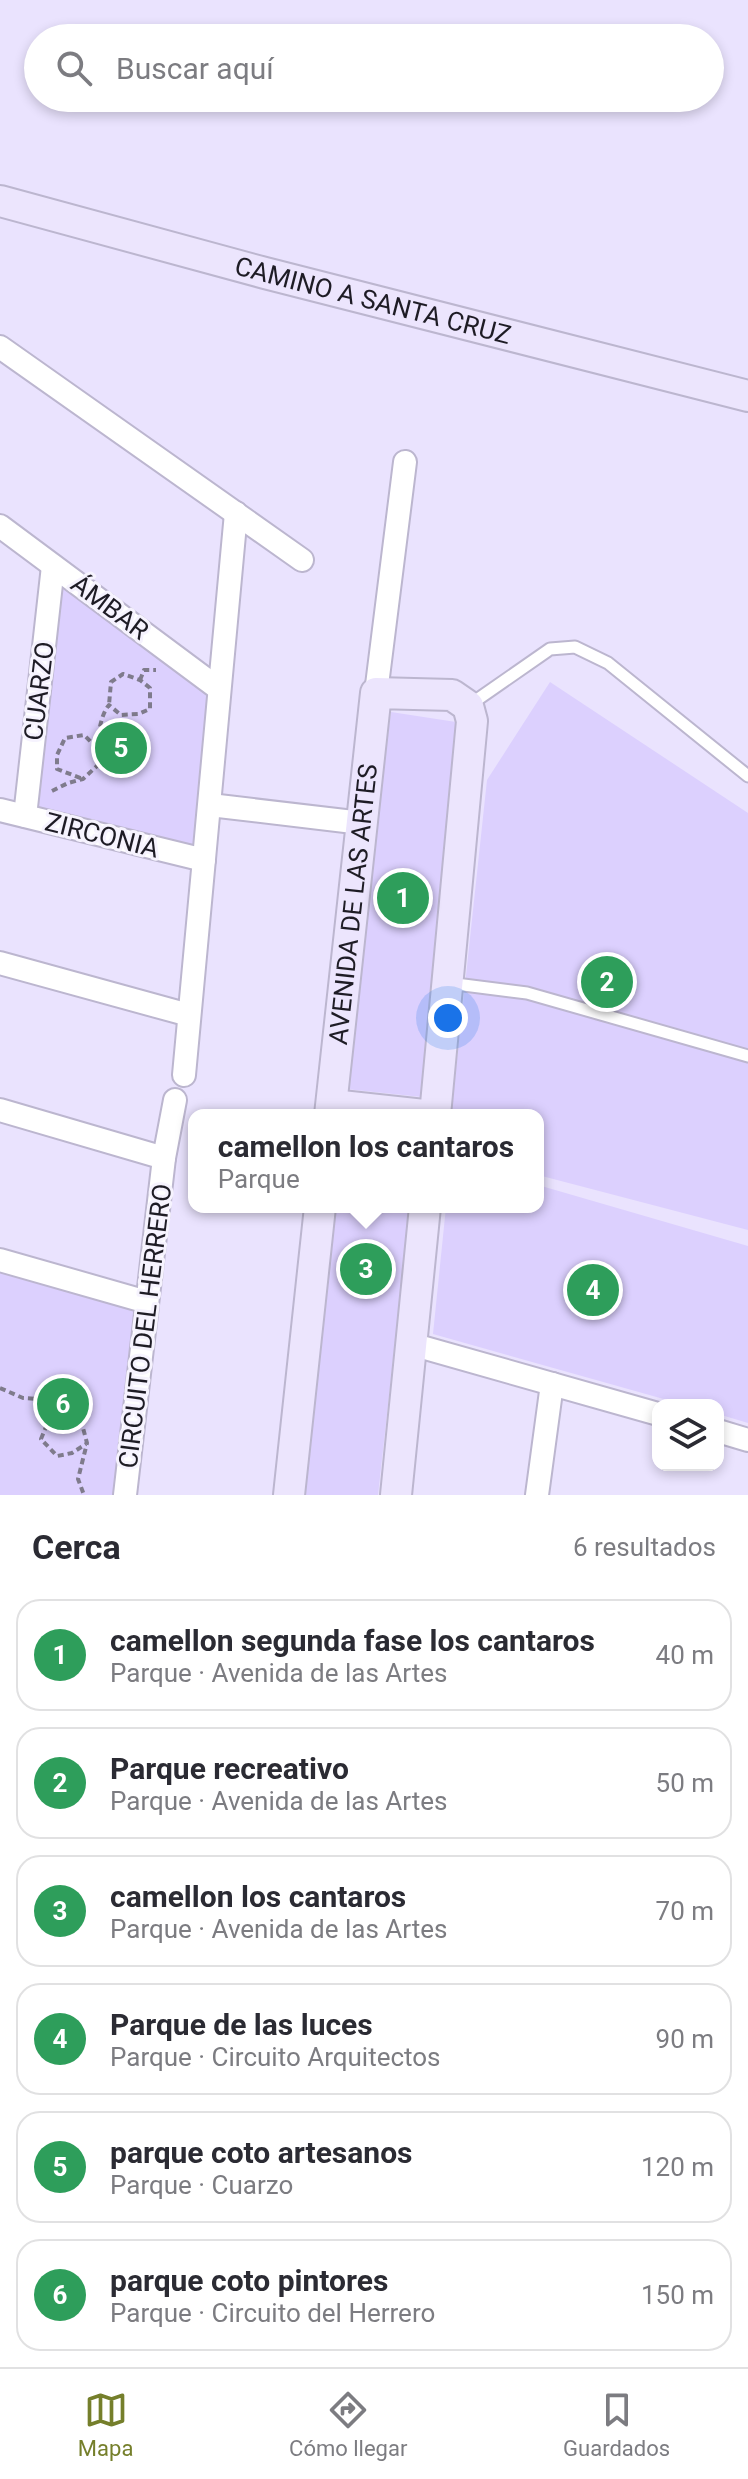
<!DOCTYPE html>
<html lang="es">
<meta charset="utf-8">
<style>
:root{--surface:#fff;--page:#f7f7f7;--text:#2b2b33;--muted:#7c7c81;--line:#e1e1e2;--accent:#757f2b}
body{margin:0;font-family:Roboto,sans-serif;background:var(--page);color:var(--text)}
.controls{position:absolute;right:24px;bottom:24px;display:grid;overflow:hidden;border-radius:16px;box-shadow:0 4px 12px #0003}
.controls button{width:72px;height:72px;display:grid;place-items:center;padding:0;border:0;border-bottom:2px solid var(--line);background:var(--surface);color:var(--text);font:40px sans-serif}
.you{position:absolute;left:448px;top:1018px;width:28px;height:28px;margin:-20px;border:6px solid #fff;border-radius:50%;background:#1a73e8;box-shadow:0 0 0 12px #1a73e833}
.badge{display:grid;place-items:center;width:52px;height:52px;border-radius:50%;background:var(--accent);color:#fff;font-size:26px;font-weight:700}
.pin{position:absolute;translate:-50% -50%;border:4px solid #fff;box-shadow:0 2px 8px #0006}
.popup{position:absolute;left:188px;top:1109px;width:356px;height:104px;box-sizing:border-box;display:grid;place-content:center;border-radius:16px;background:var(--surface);filter:drop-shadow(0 2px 6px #0005);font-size:26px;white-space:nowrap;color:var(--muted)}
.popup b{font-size:30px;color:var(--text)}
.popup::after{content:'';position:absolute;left:50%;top:100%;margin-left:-16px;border:16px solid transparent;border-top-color:var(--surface)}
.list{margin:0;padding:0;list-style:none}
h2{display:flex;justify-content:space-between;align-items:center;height:104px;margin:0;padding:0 32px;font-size:34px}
h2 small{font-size:26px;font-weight:400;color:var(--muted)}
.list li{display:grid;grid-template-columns:52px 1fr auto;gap:24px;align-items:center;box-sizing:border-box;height:112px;margin:0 16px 16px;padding:0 16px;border:2px solid var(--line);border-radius:24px}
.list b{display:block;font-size:30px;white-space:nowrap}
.list p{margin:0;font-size:26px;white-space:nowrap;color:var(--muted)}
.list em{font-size:26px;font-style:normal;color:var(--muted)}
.icon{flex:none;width:44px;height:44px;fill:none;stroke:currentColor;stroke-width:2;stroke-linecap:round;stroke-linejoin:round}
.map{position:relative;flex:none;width:748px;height:1495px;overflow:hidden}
.search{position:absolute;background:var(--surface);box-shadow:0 4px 12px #0003;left:24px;right:24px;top:24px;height:88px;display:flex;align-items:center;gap:20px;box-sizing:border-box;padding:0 28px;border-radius:44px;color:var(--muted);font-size:30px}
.sheet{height:872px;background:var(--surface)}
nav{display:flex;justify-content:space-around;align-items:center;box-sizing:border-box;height:112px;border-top:2px solid var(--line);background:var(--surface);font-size:22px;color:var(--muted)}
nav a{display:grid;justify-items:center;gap:4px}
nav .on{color:var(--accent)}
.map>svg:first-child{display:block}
.green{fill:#dcd0fe}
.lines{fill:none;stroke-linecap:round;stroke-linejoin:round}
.lane-casing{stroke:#bcb6cf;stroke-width:15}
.street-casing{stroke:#bcb6cf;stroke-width:26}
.secondary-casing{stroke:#bcb6cf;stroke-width:34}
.path{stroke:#7f7b8c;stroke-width:4;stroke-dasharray:6 4;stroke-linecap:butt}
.lane{stroke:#fff;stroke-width:11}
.street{stroke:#fff;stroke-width:22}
.secondary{stroke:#ece5fd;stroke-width:30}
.labels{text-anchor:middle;stroke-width:6;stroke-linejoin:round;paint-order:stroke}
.street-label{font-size:26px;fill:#1e1c25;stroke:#f6f3fe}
</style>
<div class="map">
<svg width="748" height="1495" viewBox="0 0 748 1495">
<rect width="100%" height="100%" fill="#eae3fe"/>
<!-- green -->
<g class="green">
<path d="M54,570l161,121 -16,163 -169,-40z"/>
<path d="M550,682l198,131v417l-210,-55v-60h-87l36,-335z"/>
<path d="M391,712l65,10 -34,375 -76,-8 -5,-16z"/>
<path d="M538,1185l210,61v177l-30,-9v-9h-33l-252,-71 13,-127h92z"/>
<path d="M336,1207h74l-32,288h-76z"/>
<path d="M0,1261l144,42 -20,192h-124z"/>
</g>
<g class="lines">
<!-- lane casing -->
<g class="lane-casing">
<g id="lane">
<path d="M468,706l82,-57 25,-2 33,16 140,113"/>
<path d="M448,983l79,10 221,63"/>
</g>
</g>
<!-- street casing -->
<g class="street-casing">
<g id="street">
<path d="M0,347l302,213"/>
<path d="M0,526l219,163"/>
<path d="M376,693l29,-231"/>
<path d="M210,805l152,18"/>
<path d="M0,810l204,50"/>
<path d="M25,816l28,-250"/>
<path d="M0,963l189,52"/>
<path d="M184,1075l52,-562"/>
<path d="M0,1110l164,48"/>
<path d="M0,1260l147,42"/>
<path d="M411,1344l247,70"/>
<path d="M718,1431l30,9"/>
<path d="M125,1495l39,-337 11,-58"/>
<path d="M537,1495l15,-111"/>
</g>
</g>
<!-- secondary casing -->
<g class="secondary-casing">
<g id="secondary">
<path id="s1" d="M0,201l265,72 483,123"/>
<path d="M332,1105l92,10"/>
<path id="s2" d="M330,1115l46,-422 76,2 16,11 4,15 -37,394"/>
<path d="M289,1495l31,-288"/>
<path d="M396,1495l29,-288"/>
</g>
</g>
<!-- path -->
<g class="path">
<path d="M140,680l4,-10h12"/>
<path d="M95,746c5,-14 5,-30 14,-41l12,10 17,-1 12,-5v-21l-10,-8 -17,-6 -12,8 -2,23"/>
<path d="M52,791l16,-8 15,-4 15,-14 -3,-19 -11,-11 -19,3 -8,17v14l26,10"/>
<path d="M0,1388l23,10 30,2 18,7 12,21 4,15 -9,36 6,16"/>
<path d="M71,1407l-23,15 -7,17 16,17 15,-3 14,-9"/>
</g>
<!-- lane -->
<use href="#lane" class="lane"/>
<!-- street -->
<use href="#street" class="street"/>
<!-- secondary -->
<use href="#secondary" class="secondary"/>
</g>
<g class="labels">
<!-- street labels -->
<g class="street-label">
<text dy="9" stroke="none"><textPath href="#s1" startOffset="386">CAMINO A SANTA CRUZ</textPath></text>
<text transform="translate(110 607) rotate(37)" y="9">ÁMBAR</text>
<text transform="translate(39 691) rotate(-83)" y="9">CUARZO</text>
<text transform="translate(102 835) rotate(14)" y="9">ZIRCONIA</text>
<text dy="9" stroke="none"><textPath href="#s2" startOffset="212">AVENIDA DE LAS ARTES</textPath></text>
<text transform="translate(145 1326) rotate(-83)" y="9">CIRCUITO DEL HERRERO</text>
</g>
</g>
</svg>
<div class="controls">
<button><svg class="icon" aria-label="layers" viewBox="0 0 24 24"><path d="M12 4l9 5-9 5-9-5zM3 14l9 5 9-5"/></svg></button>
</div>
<div class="you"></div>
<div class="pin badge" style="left:403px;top:898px;background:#2e9e5b">1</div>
<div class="pin badge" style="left:607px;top:982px;background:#2e9e5b">2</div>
<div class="pin badge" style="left:366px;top:1269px;background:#2e9e5b">3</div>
<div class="popup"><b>camellon los cantaros</b>Parque</div>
<div class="pin badge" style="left:593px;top:1290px;background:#2e9e5b">4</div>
<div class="pin badge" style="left:121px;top:748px;background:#2e9e5b">5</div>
<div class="pin badge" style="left:63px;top:1404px;background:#2e9e5b">6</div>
<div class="search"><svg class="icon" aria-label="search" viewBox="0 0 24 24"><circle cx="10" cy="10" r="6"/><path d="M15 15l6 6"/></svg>Buscar aquí</div>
</div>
<section class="sheet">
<h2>Cerca<small>6 resultados</small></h2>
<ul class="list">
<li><span class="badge" style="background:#2e9e5b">1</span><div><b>camellon segunda fase los cantaros</b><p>Parque · Avenida de las Artes</p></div><em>40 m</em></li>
<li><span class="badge" style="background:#2e9e5b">2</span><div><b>Parque recreativo</b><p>Parque · Avenida de las Artes</p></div><em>50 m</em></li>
<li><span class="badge" style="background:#2e9e5b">3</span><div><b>camellon los cantaros</b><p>Parque · Avenida de las Artes</p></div><em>70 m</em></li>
<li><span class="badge" style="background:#2e9e5b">4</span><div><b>Parque de las luces</b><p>Parque · Circuito Arquitectos</p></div><em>90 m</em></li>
<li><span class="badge" style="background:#2e9e5b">5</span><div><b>parque coto artesanos</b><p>Parque · Cuarzo</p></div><em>120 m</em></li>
<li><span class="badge" style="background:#2e9e5b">6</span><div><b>parque coto pintores</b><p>Parque · Circuito del Herrero</p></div><em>150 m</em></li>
</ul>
</section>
<nav>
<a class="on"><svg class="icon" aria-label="map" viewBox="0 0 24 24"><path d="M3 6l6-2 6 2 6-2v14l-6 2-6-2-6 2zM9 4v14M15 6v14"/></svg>Mapa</a>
<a><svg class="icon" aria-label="directions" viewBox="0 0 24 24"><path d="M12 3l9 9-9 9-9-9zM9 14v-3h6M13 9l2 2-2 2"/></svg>Cómo llegar</a>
<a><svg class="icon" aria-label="saved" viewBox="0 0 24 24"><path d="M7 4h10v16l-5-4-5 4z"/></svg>Guardados</a>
</nav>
